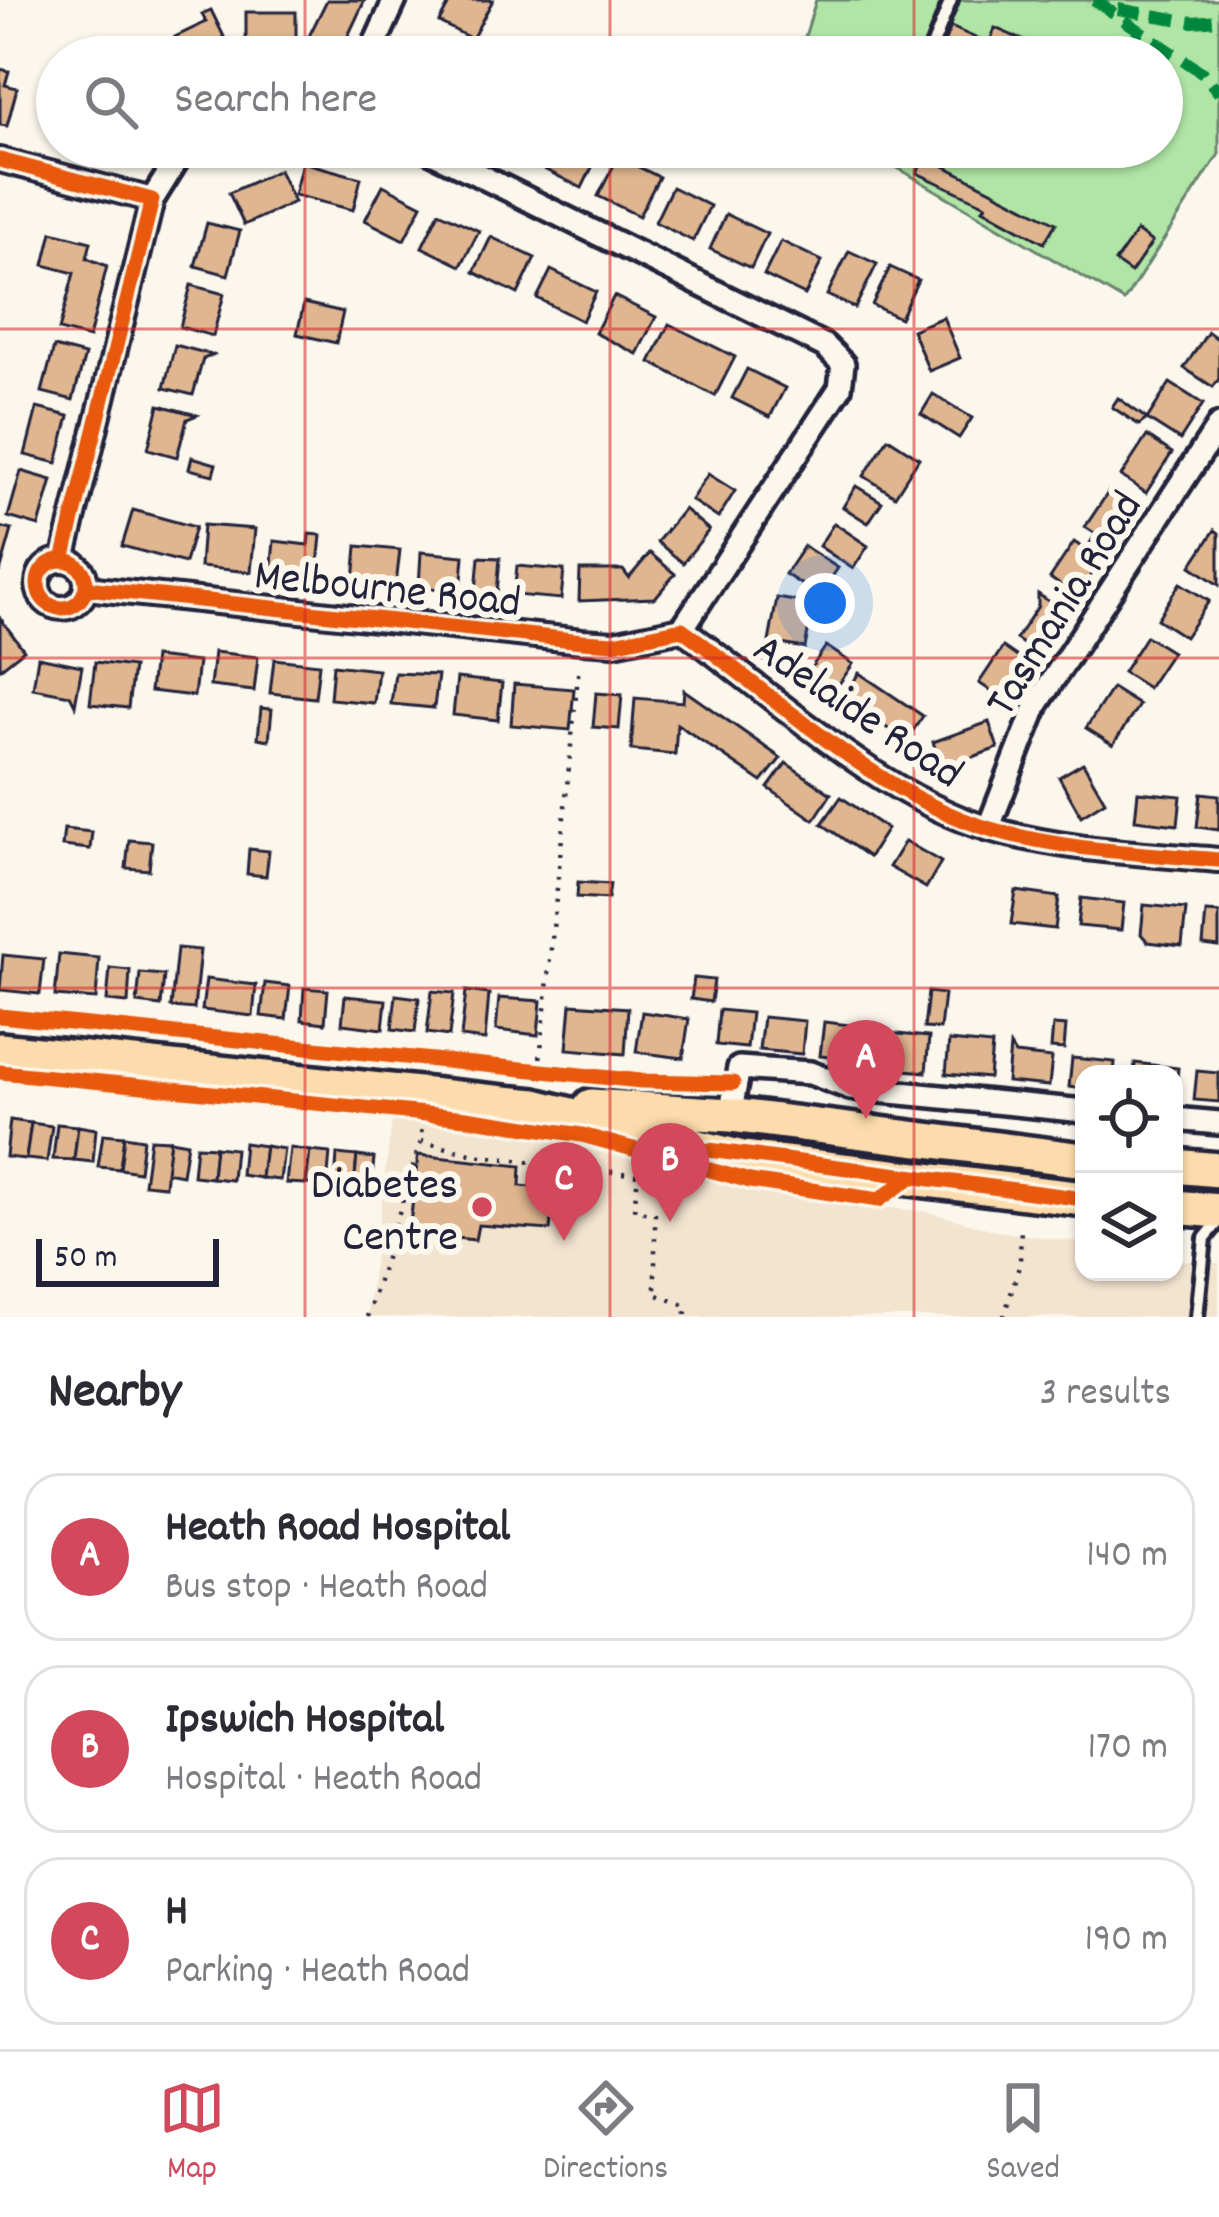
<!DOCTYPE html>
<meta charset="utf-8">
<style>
:root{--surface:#fff;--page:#f7f7f7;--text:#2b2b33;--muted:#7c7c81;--line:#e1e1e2;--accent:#d1495b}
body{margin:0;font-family:Dekko,sans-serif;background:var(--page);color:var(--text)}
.controls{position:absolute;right:36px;bottom:36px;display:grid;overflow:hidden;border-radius:24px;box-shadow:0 3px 9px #0004}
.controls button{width:108px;height:108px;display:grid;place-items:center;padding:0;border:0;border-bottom:3px solid var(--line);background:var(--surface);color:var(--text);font:60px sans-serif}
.scale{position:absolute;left:36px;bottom:30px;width:183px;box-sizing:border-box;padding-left:12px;border:6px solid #22223b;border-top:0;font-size:33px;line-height:42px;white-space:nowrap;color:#22223b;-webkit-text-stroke:9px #fbf7ec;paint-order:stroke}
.you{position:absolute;left:825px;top:603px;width:42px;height:42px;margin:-30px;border:9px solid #fff;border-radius:50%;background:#1a73e8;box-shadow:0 0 0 18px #1a73e833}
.badge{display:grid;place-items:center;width:78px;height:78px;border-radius:50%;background:var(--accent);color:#fff;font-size:39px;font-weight:700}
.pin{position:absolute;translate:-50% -99px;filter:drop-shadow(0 3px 6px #0008)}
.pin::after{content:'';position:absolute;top:63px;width:42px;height:36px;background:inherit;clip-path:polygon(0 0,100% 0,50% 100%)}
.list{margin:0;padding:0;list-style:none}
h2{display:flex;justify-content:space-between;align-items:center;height:156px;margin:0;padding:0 48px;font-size:51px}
h2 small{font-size:39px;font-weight:400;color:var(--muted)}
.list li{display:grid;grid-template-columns:78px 1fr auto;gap:36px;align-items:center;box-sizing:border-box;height:168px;margin:0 24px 24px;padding:0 24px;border:3px solid var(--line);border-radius:36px}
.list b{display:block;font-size:45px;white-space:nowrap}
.list p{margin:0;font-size:39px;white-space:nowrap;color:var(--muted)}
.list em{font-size:39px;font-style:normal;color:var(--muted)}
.icon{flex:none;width:66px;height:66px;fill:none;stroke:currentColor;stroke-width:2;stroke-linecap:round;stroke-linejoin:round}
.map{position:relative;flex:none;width:1219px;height:1317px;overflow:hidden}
.search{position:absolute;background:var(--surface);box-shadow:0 3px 9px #0004;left:36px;right:36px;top:36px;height:132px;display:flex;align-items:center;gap:30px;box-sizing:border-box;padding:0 42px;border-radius:66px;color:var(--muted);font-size:45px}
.sheet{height:732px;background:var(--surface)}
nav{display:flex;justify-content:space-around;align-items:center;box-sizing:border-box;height:168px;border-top:3px solid var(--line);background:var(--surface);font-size:33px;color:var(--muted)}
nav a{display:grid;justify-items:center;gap:6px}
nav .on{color:var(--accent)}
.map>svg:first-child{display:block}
.built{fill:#f3e4d0}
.green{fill:#b0e5a6;stroke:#698470;stroke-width:3}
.building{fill:#dfb690;stroke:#22223b;stroke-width:3}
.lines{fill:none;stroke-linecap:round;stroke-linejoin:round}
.service-casing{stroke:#22223b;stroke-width:20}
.minor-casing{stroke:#22223b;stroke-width:30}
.primary-casing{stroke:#22223b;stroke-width:42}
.path{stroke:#22223b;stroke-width:4.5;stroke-dasharray:3 9;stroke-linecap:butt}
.service{stroke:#fbf7ec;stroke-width:10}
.minor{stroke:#fbf7ec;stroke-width:21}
.primary{stroke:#fcdcac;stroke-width:33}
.quiet{stroke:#00873e;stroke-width:12;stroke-dasharray:24 12;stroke-linecap:butt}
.cycleway-casing{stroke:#fbf7ec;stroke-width:22}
.cycleway{stroke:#e8590c;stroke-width:15}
.grid{fill:none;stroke:#d62828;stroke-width:3;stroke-opacity:0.55}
.poi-dot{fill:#d1495b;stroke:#fbf7ec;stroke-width:4.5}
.labels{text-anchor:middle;stroke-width:12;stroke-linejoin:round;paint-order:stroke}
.street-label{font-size:45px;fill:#22223b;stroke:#fbf7ec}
.poi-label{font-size:45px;fill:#22223b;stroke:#fbf7ec;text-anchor:end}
</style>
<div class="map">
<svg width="1219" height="1317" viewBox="0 0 1219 1317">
<rect width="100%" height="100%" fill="#fbf7ec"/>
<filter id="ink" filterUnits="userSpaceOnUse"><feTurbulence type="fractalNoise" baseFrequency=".00833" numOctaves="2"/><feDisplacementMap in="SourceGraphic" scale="24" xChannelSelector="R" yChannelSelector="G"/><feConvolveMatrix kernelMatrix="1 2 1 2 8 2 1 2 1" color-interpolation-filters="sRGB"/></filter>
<g filter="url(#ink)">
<!-- built -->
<path class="built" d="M392,1119l130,15 272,63 135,15 68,19 87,12v29h90v-12l45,3v54h-852z"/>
<!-- green -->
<path class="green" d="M816,0h403v154l-95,147 -262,-154h300v-90h-363z"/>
<!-- building -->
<g class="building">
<path d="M327,0h38l-26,55 -32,-15z"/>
<path d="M451,0h42l-21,39 -33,-17z"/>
<path d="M211,10l17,35 -26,12h-17l-10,-20 31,-15 -4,-8z"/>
<rect x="246" y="12" width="50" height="29"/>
<path d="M951,27l38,17 6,-16 64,28 -121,1z"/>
<path d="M0,69l9,2 -4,14 12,3 -10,38 -7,-1z"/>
<path d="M68,147h62l-4,15z"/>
<path d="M553,147h34l12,6 -17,35 -40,-20z"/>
<path d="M925,156l131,67 -12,20 -61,-34 3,-4 -69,-32z"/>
<path d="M618,157l41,20 -20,39 -41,-20z"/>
<path d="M302,162l59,16 -8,32 -59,-15z"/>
<path d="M279,170l15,32 -50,23 -15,-32z"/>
<path d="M383,185l39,20 -18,35 -39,-20z"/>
<path d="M672,187l38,19 -17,35 -38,-19z"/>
<path d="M439,212l40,19 -18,35 -39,-19z"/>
<path d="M726,214l41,20 -16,34 -41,-19z"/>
<path d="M207,223l33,8 -12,44 -33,-9z"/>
<path d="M1137,231l15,11 -21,31 -16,-11z"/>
<path d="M52,232l39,10 -4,16 20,8 -18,72 -30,-8 15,-57 -30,-8z"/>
<path d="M491,237l44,21 -17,36 -44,-22z"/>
<path d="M781,241l41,20 -17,34 -41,-20z"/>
<path d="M849,251l28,13 -22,44 -28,-13z"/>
<path d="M890,267l28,13 -18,38 -28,-13z"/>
<path d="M551,270l45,22 -14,29 -45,-23z"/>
<path d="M191,285l33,9 -11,42 -33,-9z"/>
<path d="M614,296l42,21 -19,37 -42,-21z"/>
<path d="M304,303l39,9 -7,31 -39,-9z"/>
<path d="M943,317l17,41 -31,13 -17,-41z"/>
<path d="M669,324l66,33 -20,39 -65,-34z"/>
<path d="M1208,332l11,8v39l-6,8 -29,-19z"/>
<path d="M175,345l38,10 -10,4 -10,36 -29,-7z"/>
<path d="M54,347l31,8 -12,45 -31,-8z"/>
<path d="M747,369l38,19 -15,29 -38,-19z"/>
<path d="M1170,383l33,21 -23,36 -33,-21z"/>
<path d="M933,394l39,24 -13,20 -38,-24z"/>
<path d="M1118,398l29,21 -8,6 -27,-18z"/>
<path d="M159,405l38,10 -10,4 -10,38 -29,-8z"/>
<path d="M37,408l32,8 -12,47 -32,-8z"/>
<path d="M1147,436l25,17 -26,40 -25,-17z"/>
<path d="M888,438l31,20 -24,38 -31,-20z"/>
<path d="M192,457l24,7 -3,11 -24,-6z"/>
<path d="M21,471l31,9 -13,46 -31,-9z"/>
<path d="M708,474l27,17 -17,27 -27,-18z"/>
<path d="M856,486l26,16 -14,21 -25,-16z"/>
<path d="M1109,491l26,18 -29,44 -16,-10 6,-9 -11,-7z"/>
<path d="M684,509l25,21 -26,33 -26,-21z"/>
<path d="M133,510l62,17 -10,36 -63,-17z"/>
<path d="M834,523l34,23 -15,23 -34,-23z"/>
<path d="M203,525l52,4 -4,43 -51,-5z"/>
<path d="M0,527l12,3 -12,42z"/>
<path d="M1215,530l4,3v52l-28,-19z"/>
<path d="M309,534l12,1 -4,42 -46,-4 3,-32 34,4z"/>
<path d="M1074,542l27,18 -24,37 -27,-19z"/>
<path d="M357,546l43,4 -4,35 -42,-4z"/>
<path d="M804,546l34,22 -19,28 -34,-22z"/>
<path d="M421,552l43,4 -3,35 -42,-4z"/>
<path d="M650,553l25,21 -20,24 -76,3 1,-31h43l6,8z"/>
<path d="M479,557l21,1 -3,35 -21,-2z"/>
<path d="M517,566l47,4 -3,29 -47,-4z"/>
<path d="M1180,583l29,18 -24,36 -28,-18z"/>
<path d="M1038,594l29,20 -28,41 -23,-16 22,-33z"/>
<path d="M777,598l36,6 -8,44 -36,-6z"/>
<path d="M0,618l24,32 -24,19z"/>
<path d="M1146,636l26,16 -24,36 -25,-16z"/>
<path d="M826,646l27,18 -19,27 -27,-17z"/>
<path d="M1003,647l29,20 -24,35 -29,-19z"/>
<path d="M214,652l44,5 -4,34 -44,-5z"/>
<path d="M38,657l44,9 -7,39 -5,-10 -37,-7z"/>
<path d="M154,657l44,5 -4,34 -44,-5z"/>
<path d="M274,659l45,5 -4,34 -45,-5z"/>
<path d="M95,662l38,5 -5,41 -38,-4z"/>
<path d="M333,665l45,5 -4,33 -44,-4z"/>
<path d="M395,673l43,2 -4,33 -43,-4z"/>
<path d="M859,673l64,43 -17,25 -63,-43z"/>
<path d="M457,678l45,5 -4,37 -45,-5z"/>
<path d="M514,684l60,5 -4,41 -59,-5z"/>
<path d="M1112,688l27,17 -26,40 -27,-17z"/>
<path d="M684,690l97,68 -19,24 -85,-58 -2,30 -44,-4 4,-52 48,4z"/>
<path d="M596,693l26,2 -3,34 -26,-2z"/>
<path d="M261,708l11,1 -3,31 -11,-2z"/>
<path d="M989,722l9,26 -56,20 -9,-26z"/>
<path d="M786,763l45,31 -17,26 -46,-32z"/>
<path d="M1083,763l22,38 -24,15 -22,-39z"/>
<path d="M1138,792l43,4 -3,29 -43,-5z"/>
<path d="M1201,793l18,2v35l-22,-3z"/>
<path d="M841,797l46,32 -18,28 -47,-33z"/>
<path d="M64,829l28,3 -2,17 -28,-3z"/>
<path d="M129,840l23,2 -3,28 -23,-2z"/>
<path d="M905,841l36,21 -15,26 -37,-21z"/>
<path d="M249,849l20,2 -3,25 -19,-2z"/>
<path d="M578,882l32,2 -2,15 -31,-2z"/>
<path d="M1016,891l43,6 -4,32 -44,-5z"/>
<path d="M1081,898l43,5 -3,27 -43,-4z"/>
<path d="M1144,905l42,4 -4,37 -34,-4 -7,-8z"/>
<path d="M1206,912l13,1v34l-16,-2z"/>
<path d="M177,948l23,2 -6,59 -23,-2z"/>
<path d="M59,954l40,4 -3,41 -41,-3z"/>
<path d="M3,955l41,4 -4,35 -40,-4z"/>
<path d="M110,968l20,2 -2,33 -21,-2z"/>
<path d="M140,973l24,2 -3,31 -24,-3z"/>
<path d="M694,978l20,2 -3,22 -20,-3z"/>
<path d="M206,979l50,6 -3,31 -51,-6z"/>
<path d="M265,983l25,3 -4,33 -25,-3z"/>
<path d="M304,988l24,2 -3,33 -23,-3z"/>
<path d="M432,991l22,2 -5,43 -22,-3z"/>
<path d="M466,991l23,3 -4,46 -24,-3z"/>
<path d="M928,992l16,2 -4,35 -16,-1z"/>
<path d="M396,995l23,3 -4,34 -23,-3z"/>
<path d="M345,996l41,4 -3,29 -41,-5z"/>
<path d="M499,998l42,3 -3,34 -42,-5z"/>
<path d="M571,1004l57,4 -3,46 -58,-5z"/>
<path d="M719,1010l32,3 -4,35 -31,-3z"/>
<path d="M642,1012l47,7 -6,39 -47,-6z"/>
<path d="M763,1017l42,4 -3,33 -43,-4z"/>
<path d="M824,1022l43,5 -3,34 -44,-5z"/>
<path d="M1053,1025l13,1 -2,23 -13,-1z"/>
<path d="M887,1033l42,4 -3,35 -43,-4z"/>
<path d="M949,1041l43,4 -3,33 -43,-4z"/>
<path d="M1010,1046l5,8 37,4 -3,28 -42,-4z"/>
<path d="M1072,1058l43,4 -1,12h-30v15l-15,-2z"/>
<path d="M1135,1063l43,5 -3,30 -1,-24h-40z"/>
<path d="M1197,1071l22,2v29l-25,-2z"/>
<path d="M10,1120l21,3 -5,36 -20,-2z"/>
<path d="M31,1123l21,3 -5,35 -21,-2z"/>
<path d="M57,1124l21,2 -4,34 -21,-1z"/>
<path d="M78,1126l18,3 -3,33 -19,-2z"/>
<path d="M103,1134l21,2 -4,33 -22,-2z"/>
<path d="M124,1136l19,3 -4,33 -19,-3z"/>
<path d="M150,1139l20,1 -5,46 -21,-2z"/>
<path d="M170,1140l17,3 -5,32 -16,-3z"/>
<path d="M244,1143l21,3 -4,32 -20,-3z"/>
<path d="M196,1146l19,1 -3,31 -19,-2z"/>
<path d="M265,1146l19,3 -4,31 -19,-2z"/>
<path d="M215,1147l20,2 -3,31 -20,-2z"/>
<path d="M290,1148l20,3 -4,33 -20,-1z"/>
<path d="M310,1151l20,2 -3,33 -21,-2z"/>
<path d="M337,1154l20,2 -3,31 -19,-1z"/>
<path d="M418,1155l103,11 -1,20 34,3 -4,41 -72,-5 -3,15 -66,-7z"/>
<path d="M357,1156l17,2 -4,40 -17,-1z"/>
</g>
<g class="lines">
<!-- service casing -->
<g class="service-casing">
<g id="service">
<path d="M928,57l23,-57"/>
<path d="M1197,1317l8,-79 14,-17"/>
</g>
</g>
<!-- minor casing -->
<g class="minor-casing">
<g id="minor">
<path d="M369,57l26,-57"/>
<path d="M0,160l152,40"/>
<circle cx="62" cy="584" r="24"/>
<path d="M63,560l89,-360 33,-53"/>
<path d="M86,588l496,53 32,2 68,-14 158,-241 3,-24 -18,-18 -403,-199"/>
<path d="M682,629c92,67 199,168 308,200 75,22 152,24 229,31"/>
<path d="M988,829l49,-125 182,-279"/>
<path d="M730,1115l9,-47 71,5 40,15 234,23"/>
<path d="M1174,1119l45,4"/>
</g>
</g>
<!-- primary casing -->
<g class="primary-casing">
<g id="primary">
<path d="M0,1050l535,56 208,52 341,41"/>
<path d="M591,1106l139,9 354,45"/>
<path d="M1174,1166l45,4"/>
<path d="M1174,1207l45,4"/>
</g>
</g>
<!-- path -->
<g class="path">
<path d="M539,1070l40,-405"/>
<path d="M421,1141l53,14 164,20 -4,35 21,4v80l32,12 -2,11"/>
<path d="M367,1317l54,-176 1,-20"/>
<path d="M1004,1317l16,-54 1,-39"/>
</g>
<!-- service -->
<use href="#service" class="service"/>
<!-- minor -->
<use href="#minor" class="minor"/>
<!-- primary -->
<use href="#primary" class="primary"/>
<!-- quiet -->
<g class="quiet">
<path d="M1094,0l109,73 16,20"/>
<path d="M1118,9l74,13 27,-2"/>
</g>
<!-- cycleway casing -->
<g class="cycleway-casing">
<g id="cycleway">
<path d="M0,160l152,40 -89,360"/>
<circle cx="62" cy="584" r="24"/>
<path d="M86,588l496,53 32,2 68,-14c92,67 199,168 308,200 75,22 152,24 229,31"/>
<path d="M0,1016l641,65 92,2"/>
<path d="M0,1072l466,46 116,17 168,46 129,19 28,-20"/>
<path d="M709,1150l375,49"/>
</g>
</g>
<!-- cycleway -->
<use href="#cycleway" class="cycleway"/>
</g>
</g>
<!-- grid -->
<path class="grid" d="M305,0v57M610,0v57M914,0v57M305,147v1170M610,147v1170M914,147v1170M0,329h1219M0,658h1219M0,988h1219"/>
<!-- markers -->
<circle class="poi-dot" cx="482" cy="1207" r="12"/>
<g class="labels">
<!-- street labels -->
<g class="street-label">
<text transform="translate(388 585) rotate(6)" y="16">Melbourne Road</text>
<text transform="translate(1061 602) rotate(-58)" y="16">Tasmania Road</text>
<text transform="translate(860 708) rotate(34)" y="16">Adelaide Road</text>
</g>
<!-- poi labels -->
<g class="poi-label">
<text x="458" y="1197">Diabetes<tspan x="458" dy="52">Centre</tspan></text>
</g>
</g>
</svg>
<div class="controls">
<button><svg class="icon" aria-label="locate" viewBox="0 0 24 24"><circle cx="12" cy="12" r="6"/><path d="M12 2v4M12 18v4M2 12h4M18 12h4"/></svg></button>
<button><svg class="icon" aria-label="layers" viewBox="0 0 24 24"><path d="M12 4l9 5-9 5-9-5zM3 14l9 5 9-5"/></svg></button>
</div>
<div class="scale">50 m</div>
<div class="you"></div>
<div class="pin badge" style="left:866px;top:1119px">A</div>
<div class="pin badge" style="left:670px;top:1222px">B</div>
<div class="pin badge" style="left:564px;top:1241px">C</div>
<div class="search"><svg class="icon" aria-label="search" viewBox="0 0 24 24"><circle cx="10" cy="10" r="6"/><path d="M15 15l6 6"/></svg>Search here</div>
</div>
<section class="sheet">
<h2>Nearby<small>3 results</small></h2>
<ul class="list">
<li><span class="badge">A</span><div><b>Heath Road Hospital</b><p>Bus stop · Heath Road</p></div><em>140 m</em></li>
<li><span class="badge">B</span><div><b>Ipswich Hospital</b><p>Hospital · Heath Road</p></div><em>170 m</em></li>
<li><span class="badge">C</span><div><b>H</b><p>Parking · Heath Road</p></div><em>190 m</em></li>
</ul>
</section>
<nav>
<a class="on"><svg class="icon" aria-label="map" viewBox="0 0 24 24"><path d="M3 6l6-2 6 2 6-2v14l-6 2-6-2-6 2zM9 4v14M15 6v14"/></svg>Map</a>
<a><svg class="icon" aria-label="directions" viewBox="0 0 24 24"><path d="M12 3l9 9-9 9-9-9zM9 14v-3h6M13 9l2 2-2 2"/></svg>Directions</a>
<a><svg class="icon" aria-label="saved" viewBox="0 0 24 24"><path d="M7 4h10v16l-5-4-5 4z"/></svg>Saved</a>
</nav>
